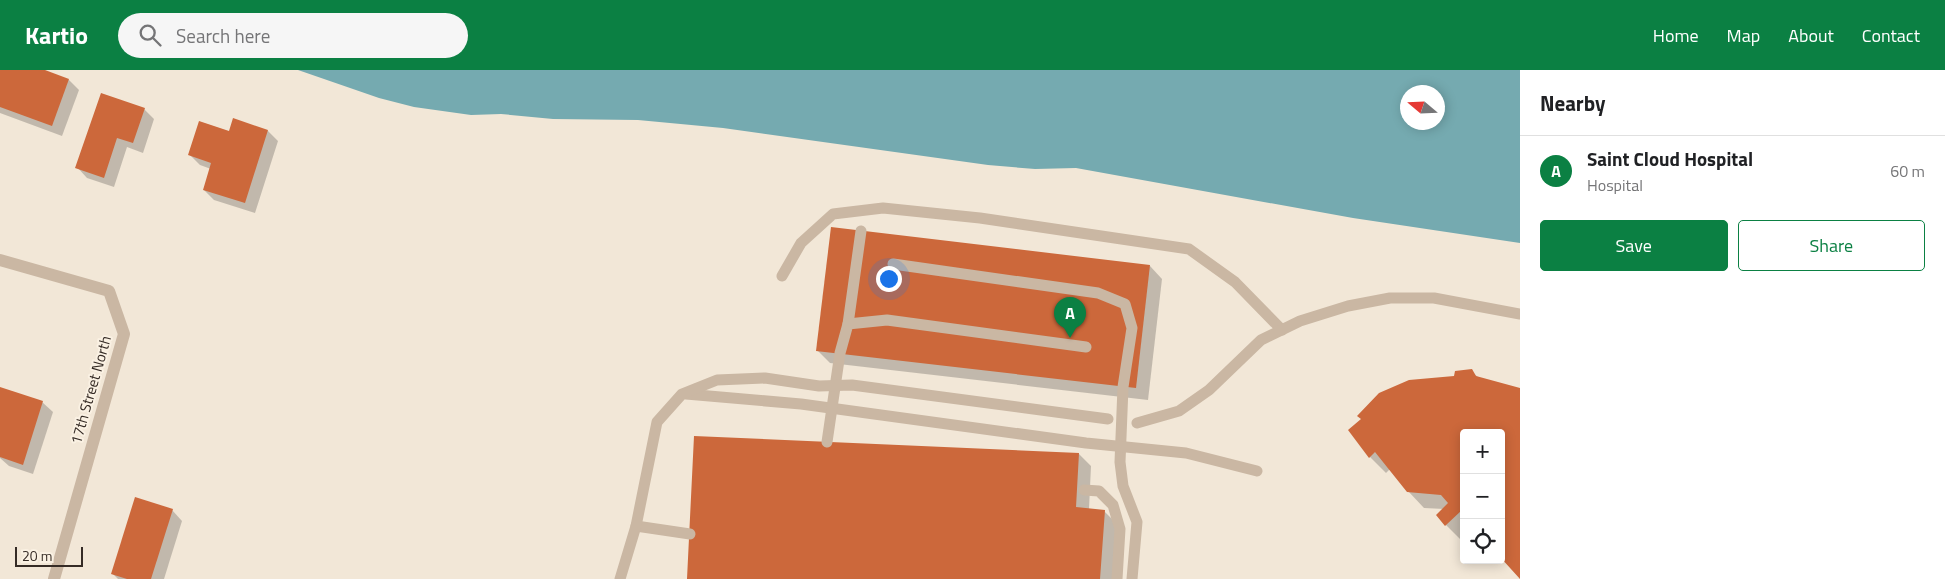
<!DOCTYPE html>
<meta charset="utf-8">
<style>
:root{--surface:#fff;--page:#f6f6f6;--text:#202124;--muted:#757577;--line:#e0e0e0;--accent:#0b8043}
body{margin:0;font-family:"Titillium Web",sans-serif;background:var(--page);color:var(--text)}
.controls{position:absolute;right:15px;bottom:15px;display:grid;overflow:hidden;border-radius:5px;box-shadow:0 2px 12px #0003}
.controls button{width:45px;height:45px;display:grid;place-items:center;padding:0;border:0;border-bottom:1px solid var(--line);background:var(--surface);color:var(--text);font:25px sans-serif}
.compass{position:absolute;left:1400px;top:15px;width:45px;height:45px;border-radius:50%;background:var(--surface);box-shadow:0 2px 12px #0003;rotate:289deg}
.scale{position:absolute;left:15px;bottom:12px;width:68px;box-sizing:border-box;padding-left:5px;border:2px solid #352b25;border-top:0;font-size:14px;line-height:18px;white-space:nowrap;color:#352b25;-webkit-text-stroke:4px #faf1e3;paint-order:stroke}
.you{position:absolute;left:888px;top:208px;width:18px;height:18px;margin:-12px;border:4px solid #fff;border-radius:50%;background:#1a73e8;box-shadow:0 0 0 8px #1a73e833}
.badge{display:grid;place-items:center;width:32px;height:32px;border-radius:50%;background:var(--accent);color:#fff;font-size:16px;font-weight:700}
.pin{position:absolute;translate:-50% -41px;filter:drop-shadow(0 1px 2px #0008)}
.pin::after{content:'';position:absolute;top:26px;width:18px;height:15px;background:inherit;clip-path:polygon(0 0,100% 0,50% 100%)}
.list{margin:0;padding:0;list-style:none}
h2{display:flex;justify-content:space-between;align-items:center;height:65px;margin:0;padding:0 20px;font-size:21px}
h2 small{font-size:16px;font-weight:400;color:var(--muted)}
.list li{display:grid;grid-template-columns:32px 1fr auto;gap:15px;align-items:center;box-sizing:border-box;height:70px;padding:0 20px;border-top:1px solid var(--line)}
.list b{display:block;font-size:19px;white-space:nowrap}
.list p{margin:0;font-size:16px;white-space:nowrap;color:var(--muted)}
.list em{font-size:16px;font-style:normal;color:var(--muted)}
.actions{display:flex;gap:10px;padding:15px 20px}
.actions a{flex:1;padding:11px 0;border:1px solid var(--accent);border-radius:5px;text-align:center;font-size:18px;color:var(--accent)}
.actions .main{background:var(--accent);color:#fff}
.icon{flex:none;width:28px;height:28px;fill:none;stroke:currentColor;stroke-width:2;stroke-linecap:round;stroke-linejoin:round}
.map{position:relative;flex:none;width:1520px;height:509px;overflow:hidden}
header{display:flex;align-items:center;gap:30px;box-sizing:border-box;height:70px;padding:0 25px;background:var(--accent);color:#fff}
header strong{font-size:24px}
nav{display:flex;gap:28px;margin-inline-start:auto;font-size:18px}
.search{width:350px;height:45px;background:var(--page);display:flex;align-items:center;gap:12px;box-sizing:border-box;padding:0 18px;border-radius:28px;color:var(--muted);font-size:19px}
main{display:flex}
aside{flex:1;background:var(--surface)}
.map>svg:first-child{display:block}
.water{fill:#75aab0;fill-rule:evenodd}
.shadow{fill:#0003}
.building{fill:#cc683b}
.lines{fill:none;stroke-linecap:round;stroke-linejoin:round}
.lane{stroke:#cab7a3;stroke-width:11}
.street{stroke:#cab7a3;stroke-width:12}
.labels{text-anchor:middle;stroke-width:4;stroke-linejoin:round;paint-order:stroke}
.street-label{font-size:15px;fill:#352b25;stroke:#faf1e3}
</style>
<header>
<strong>Kartio</strong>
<div class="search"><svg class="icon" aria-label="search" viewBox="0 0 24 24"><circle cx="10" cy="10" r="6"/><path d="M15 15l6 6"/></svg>Search here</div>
<nav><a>Home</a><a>Map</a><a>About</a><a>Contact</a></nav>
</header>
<main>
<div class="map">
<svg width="1520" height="509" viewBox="0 0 1520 509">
<rect width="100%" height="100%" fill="#f2e7d7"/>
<!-- water -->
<path class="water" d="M298,0h1222v173l-167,-25 -277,-50 -41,1 -47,-4 -265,-37 -85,-8 -85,-1 -52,-5 -30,1 -57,-8 -35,-9zM1408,22h30v30h-30z"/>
<!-- shadow -->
<g class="shadow">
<path d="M0,0h41l28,10 10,10 -17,46 -62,-23z"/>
<path d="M144,39l10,10 -11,34 -16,-6 -13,40 -27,-9 -10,-11z"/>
<path d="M234,50l34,11 10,10 -23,72 -41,-13 -10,-10 7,-21 -11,-4 -10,-10 40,-23z"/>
<path d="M1150,196l12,13 -14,121 -318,-37 -13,-13z"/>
<path d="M1471,301l8,7 41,12v189l-19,-146h-37v106l-2,2 -16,-16 -2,-16 -20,-1 -16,-17 -18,-22 -4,4 -16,-16 -20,-27z"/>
<path d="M0,319l42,13 11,10 -20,62 -24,-8 -9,-8z"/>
<path d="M1079,384l12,12 -2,43 15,2 13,13 -4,55h-424z"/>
<path d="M172,440l10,11 -18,58h-46l-6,-6z"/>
</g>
<!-- building -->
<g class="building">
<path d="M0,0h45l24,9 -17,47 -52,-19z"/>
<path d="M101,23l44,15 -12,35 -16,-5 -13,40 -29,-10z"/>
<path d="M233,48l35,12 -23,73 -42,-13 8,-27 -23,-8 11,-34 30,10z"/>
<path d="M831,157l319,38 -14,123 -320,-37z"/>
<path d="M1472,299l4,7 44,12v191l-19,-21v-125h-37v79l-2,-2 -17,16 -9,-11 12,-12 -7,-8 -34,-3 -32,-40 -6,6 -21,-28 13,-11 -4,-3 22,-23 30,-13 45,-4 1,-5z"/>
<path d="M0,317l43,14 -20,64 -23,-8z"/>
<path d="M694,366l385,17 -3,54 29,3 -5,69h-413z"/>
<path d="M135,427l38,12 -22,70h-24l-16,-5z"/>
</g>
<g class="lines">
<!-- lane -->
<g class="lane">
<path d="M893,194l205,29 27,11 7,24 -9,59 -3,75 3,24 14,36 -5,57"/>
<path d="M782,206l19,-33 32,-29 50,-6 97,10 209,31 46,33 47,48"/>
<path d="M848,254l13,-93"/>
<path d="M686,324l115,10 285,39 100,10 71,18"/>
<path d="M1137,353l42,-12 30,-21 52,-50 39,-19 48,-15 42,-8h44l86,16"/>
<path d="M827,372l13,-89 8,-29 39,-4 199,27"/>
<path d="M1084,420l15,1 14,14 7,24 -3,50"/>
<path d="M636,456l54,8"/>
<path d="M620,509l16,-53 21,-104 25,-28 35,-14 48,-2 54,8 33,-1 256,34"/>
</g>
<!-- street -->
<path class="street" d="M0,190l109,31 15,43 -70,245"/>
</g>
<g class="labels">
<!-- street labels -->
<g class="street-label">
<text transform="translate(91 320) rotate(-74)" y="5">17th Street North</text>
</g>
</g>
</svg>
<div class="controls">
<button>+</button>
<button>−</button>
<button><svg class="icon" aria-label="locate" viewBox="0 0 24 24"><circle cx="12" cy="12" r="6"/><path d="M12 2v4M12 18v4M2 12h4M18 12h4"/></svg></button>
</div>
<svg class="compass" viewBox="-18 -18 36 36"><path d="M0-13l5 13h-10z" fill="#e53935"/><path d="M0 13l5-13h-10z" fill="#757577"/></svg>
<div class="scale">20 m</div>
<div class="you"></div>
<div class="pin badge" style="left:1070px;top:268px">A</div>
</div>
<aside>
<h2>Nearby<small></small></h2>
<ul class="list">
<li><span class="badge">A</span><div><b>Saint Cloud Hospital</b><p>Hospital</p></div><em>60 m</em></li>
</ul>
<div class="actions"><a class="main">Save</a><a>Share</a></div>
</aside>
</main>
